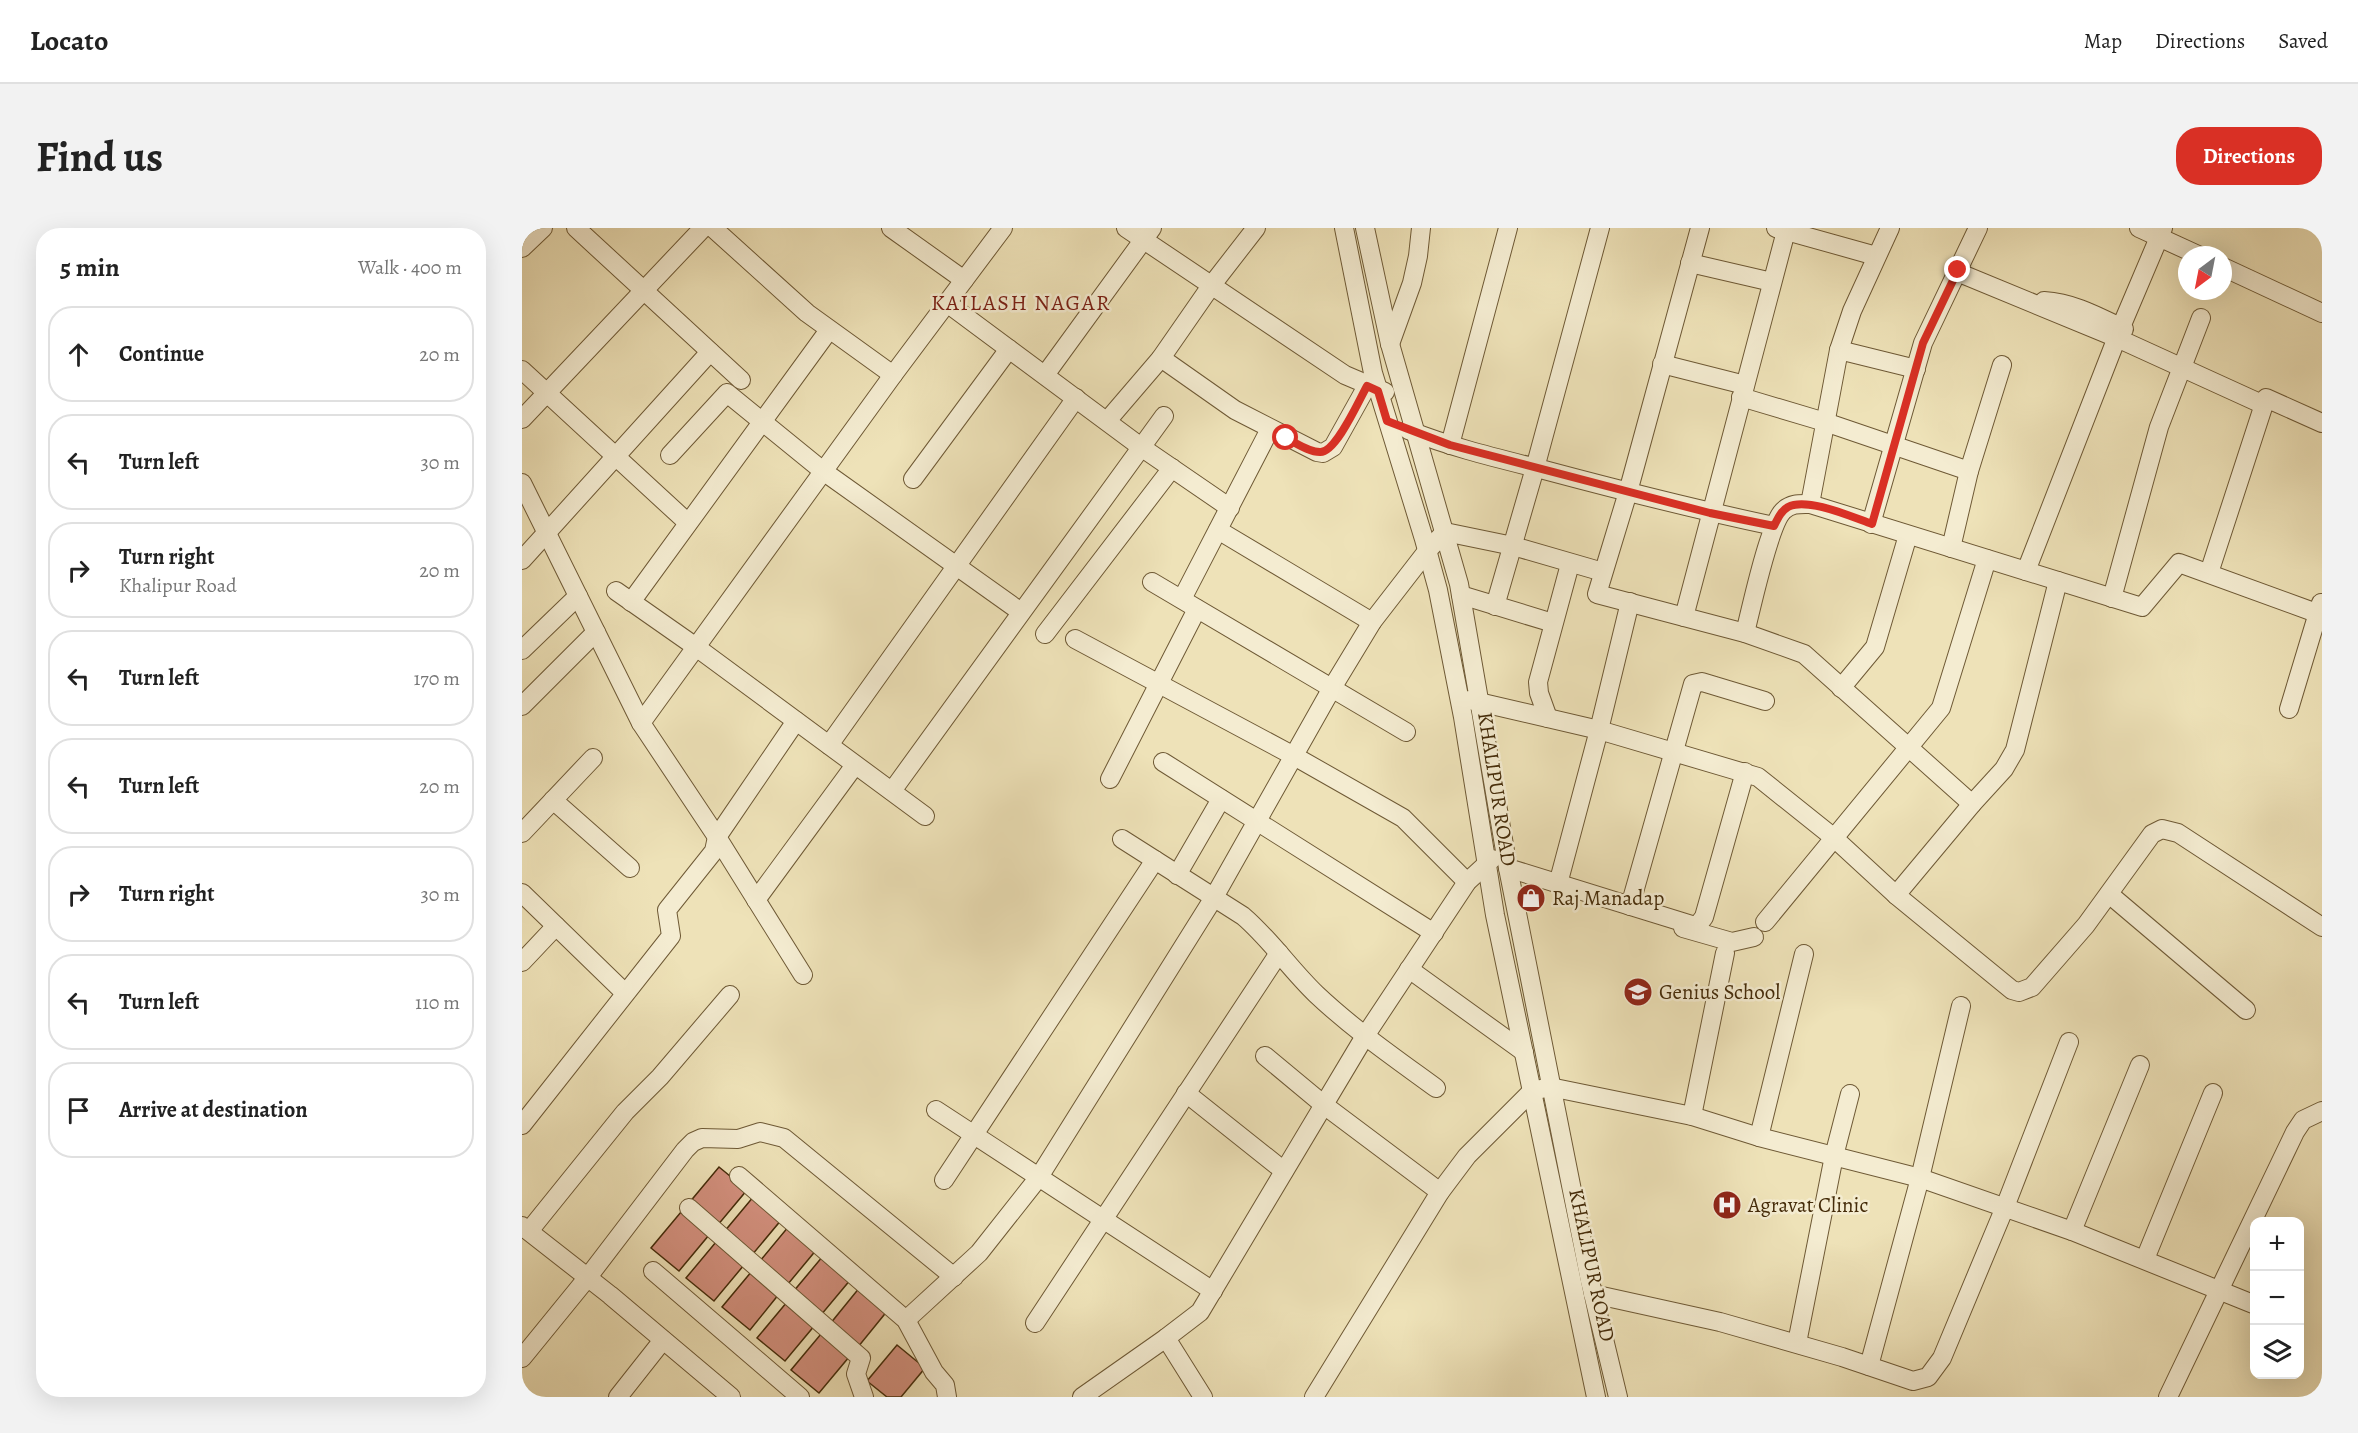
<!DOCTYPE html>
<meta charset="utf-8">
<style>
:root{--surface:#fff;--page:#f2f2f2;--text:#222;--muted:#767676;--line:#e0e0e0;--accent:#d93025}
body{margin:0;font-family:Alegreya,serif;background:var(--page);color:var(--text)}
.controls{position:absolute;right:18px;bottom:18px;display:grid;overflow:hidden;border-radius:12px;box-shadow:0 6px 24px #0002}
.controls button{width:54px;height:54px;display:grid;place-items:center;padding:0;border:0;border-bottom:2px solid var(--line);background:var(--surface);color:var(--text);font:30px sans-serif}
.compass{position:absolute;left:1656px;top:18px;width:54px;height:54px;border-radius:50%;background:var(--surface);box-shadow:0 6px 24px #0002;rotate:212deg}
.stop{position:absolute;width:18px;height:18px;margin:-14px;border:4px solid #d93025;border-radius:50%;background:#fff}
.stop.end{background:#d93025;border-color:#fff;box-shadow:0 2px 6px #0008}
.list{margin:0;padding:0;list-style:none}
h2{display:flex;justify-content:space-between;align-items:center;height:78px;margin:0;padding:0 24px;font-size:26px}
h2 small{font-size:20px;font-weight:400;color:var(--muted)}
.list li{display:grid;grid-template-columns:39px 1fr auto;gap:18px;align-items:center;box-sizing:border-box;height:96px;margin:0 12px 12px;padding:0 12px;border:2px solid var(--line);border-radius:24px}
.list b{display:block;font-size:22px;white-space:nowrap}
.list p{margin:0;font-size:20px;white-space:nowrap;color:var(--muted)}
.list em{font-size:20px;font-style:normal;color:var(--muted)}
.icon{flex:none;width:33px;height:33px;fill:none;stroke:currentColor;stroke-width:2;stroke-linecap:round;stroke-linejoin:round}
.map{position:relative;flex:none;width:1800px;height:1169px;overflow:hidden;border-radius:24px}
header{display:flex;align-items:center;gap:36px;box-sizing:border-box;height:84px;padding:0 30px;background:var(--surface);border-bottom:2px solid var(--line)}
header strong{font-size:28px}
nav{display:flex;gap:33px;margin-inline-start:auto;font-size:21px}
.intro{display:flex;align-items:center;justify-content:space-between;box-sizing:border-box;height:144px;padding:0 36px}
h1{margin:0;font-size:42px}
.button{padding:15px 27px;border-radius:24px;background:var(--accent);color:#fff;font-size:21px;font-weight:700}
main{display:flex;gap:36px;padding:0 36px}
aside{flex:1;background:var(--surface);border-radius:24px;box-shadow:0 6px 24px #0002}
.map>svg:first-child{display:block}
.building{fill:#d3907e;stroke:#442b09;stroke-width:1.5}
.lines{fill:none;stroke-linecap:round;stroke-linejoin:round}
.minor-casing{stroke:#6e5935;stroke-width:20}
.minor{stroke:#f4ecd1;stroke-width:18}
.route{stroke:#d93025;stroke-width:8}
.labels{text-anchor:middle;stroke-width:5;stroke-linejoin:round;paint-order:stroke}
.street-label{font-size:21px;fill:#442b09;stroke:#f4ecd1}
.poi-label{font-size:21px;fill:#442b09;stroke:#f4ecd1;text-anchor:start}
.neighbourhood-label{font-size:22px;letter-spacing:1.5px;fill:#7a1f14;stroke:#f4ecd1}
</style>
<header>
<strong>Locato</strong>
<nav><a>Map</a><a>Directions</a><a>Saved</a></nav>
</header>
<div class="intro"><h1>Find us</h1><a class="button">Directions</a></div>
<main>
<aside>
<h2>5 min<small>Walk · 400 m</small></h2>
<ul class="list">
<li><svg class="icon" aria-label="ahead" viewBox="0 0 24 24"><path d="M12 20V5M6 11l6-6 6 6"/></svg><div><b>Continue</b></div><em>20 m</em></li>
<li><svg class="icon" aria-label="left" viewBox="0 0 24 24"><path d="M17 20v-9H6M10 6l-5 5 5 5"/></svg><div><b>Turn left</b></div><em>30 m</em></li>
<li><svg class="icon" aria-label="right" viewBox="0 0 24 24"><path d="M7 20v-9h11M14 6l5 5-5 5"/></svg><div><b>Turn right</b><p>Khalipur Road</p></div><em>20 m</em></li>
<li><svg class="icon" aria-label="left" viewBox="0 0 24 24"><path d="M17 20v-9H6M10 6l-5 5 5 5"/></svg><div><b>Turn left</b></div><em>170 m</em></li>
<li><svg class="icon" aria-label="left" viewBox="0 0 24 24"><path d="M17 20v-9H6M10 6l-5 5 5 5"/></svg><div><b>Turn left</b></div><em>20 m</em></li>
<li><svg class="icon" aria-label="right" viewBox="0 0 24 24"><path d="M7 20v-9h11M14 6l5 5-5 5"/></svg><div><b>Turn right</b></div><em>30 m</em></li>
<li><svg class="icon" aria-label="left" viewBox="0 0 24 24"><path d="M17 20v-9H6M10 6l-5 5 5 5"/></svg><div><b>Turn left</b></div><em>110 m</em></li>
<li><svg class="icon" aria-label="arrive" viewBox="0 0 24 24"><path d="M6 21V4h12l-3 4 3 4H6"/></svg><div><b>Arrive at destination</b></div></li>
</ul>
</aside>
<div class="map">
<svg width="1800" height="1169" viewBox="0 0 1800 1169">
<rect width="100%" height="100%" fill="#eee2b8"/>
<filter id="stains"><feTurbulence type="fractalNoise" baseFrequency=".00333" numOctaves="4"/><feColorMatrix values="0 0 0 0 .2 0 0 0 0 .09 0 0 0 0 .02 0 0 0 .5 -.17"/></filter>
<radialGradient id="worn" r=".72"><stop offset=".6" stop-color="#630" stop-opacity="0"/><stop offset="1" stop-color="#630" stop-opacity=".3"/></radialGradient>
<!-- building -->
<g class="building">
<path d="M197,939l28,23 -30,36 -28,-23z"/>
<path d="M232,968l28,23 -30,36 -28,-23z"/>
<path d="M159,984l28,23 -30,36 -28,-23z"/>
<path d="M267,998l28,23 -29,35 -28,-23z"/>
<path d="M194,1014l28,23 -30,36 -28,-23z"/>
<path d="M301,1028l28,23 -30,36 -28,-23z"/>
<path d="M230,1043l27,23 -29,36 -28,-23z"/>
<path d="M338,1059l28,23 -30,37 -28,-23z"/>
<path d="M265,1074l28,23 -30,36 -28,-23z"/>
<path d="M299,1106l28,23 -30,36 -28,-23z"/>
<path d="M375,1117l28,23 -24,29h-14l-20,-16z"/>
</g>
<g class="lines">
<!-- minor casing -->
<g class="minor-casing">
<g id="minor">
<path d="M54,0l165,152"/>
<path d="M191,0l94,85 86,62"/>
<path d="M369,0l73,52"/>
<path d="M604,0l219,147 40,17"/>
<path d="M822,0l29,145 51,166 14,51 25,127 32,198 101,482"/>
<path d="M843,0l25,116 69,240 49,284 82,413 28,116"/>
<path d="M1178,0l-72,264 -31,102 148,39 59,21 168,150"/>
<path d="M1254,0l100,28"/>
<path d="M1617,0l59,27"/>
<path d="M0,20l21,-20"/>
<path d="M1168,35l82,19"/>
<path d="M1701,39l99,46"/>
<path d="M1435,44l160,66 147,67"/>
<path d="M1522,73c30,2 53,15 80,28"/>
<path d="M425,75l194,144 89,61"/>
<path d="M868,116l22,-61 6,-27 3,-28"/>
<path d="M1317,122l77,19"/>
<path d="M639,130l74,52 82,42 6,1 10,-6 34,-61"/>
<path d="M1140,136l83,21"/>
<path d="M0,142l166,153"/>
<path d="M523,147l107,-147"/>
<path d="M1219,169l84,25 144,49"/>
<path d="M0,191l181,-191"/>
<path d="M585,193l54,-63 50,-72 45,-58"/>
<path d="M886,202c45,18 93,29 140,41 75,20 150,39 226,55"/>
<path d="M928,217l58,-217"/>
<path d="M148,227l57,-62 96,78 198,141"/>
<path d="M391,251l96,-130"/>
<path d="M0,255l119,240 76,114 86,138"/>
<path d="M1288,276l29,-154 13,-39 38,-83"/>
<path d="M1349,296l52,-181 55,-115"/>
<path d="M696,302l154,92"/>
<path d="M1429,320l18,-77 33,-106"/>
<path d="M0,332l188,-208"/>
<path d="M1504,343l95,-244 42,-99"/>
<path d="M1687,345l57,-175 56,25"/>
<path d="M630,354l254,150"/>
<path d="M94,363l80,56 229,169"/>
<path d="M939,367l92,28"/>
<path d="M1590,370l47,-171 42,-109"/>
<path d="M660,371l88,-170"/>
<path d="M109,374l198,-272"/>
<path d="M973,378l40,-138 65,-240"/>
<path d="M1162,389l102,-386"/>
<path d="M1223,405c6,-24 24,-108 38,-122 8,-8 17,-7 27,-7l332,103 37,-44 143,52"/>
<path d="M523,406l127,-166"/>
<path d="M553,411l219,117 109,62 64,64"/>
<path d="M0,422l56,-54"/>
<path d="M1319,460l34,-41 33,-112"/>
<path d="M948,472l129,30 159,47 75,60 63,58 116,95 7,2 13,-5 54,-62 66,-91 10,-5 16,4 144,94"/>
<path d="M0,478l74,-74"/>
<path d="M1767,481l32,-106"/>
<path d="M1026,490l-9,-25 -1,-11 32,-118"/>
<path d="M119,495l252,-348 110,-147"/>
<path d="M307,517l247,-347"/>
<path d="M641,534l271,171"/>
<path d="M588,551l87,-170"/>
<path d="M370,563l272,-375"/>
<path d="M31,572l77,68"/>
<path d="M0,605l71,-75"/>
<path d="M600,611l121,77c27,23 47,53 73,78 37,35 79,64 120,94"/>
<path d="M986,640l184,57h6l6,-8 41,-145"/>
<path d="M655,647l44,-76"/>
<path d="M1036,656l41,-154 31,-128"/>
<path d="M0,665l103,100"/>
<path d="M1587,666l137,116"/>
<path d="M1374,667l76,-91 32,-35 11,-19 43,-169"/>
<path d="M234,672l99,-135"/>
<path d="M1108,678l63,-222 9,-2 63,19"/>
<path d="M1243,694l176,-214 46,-149"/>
<path d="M1161,700l49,14 22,-5"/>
<path d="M0,734l34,-36"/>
<path d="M887,741l115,83"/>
<path d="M743,828l59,49 116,87"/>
<path d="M664,865l98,78"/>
<path d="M414,882l277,181"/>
<path d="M1170,888l33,-163"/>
<path d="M0,897l149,-189 -4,-26 47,-59 3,-14 79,-116"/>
<path d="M1237,909l45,-183"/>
<path d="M217,948l167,144 28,52 11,13 2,12"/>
<path d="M422,952l211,-320"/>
<path d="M167,980l172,150 -5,16 8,23"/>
<path d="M0,998l88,69 121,102"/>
<path d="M7,1003l96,-119 35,-35 70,-82"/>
<path d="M1550,1003l68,-166"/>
<path d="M1623,1031l68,-166"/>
<path d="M131,1043l147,126"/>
<path d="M1071,1066l127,28 122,35 71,24 15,-4 14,-19 63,-151 64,-165"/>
<path d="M384,1092l73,-67 60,-76 174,-278 119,-211 40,-66 55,-71 18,-19 68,14 90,26"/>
<path d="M513,1095l244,-370"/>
<path d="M644,1110l34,-26 165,-276 102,-154 25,-23"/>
<path d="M1275,1115l37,-187 16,-62"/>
<path d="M0,1130l66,-81 97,-127 8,-8 9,-4 36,1 22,-7 24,6 170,139"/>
<path d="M1347,1138l51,-188 41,-172"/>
<path d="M96,1169l45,-57"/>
<path d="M560,1169l84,-59 37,59"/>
<path d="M792,1169l126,-205 27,-36 65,-65 18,-4 142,29 67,21 161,41 152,53 181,73"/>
<path d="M1646,1169l127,-265 8,-12 19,-9"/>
</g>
</g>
<!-- minor -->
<use href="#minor" class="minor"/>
</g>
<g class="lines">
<!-- route -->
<path class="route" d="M764,210c10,5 23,14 34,14 16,1 39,-52 47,-66l11,5 9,30 63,24 260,68 64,13c4,-8 7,-15 14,-19 19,-10 64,10 84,17l51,-181 35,-73"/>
</g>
<!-- icons -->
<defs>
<g id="shop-disc" transform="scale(1.5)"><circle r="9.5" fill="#8f2418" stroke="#f4ecd1"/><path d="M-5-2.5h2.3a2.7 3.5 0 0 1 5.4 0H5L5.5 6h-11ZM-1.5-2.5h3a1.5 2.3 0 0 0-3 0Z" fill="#fff"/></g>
<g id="school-disc" transform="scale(1.5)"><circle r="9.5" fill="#8f2418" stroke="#f4ecd1"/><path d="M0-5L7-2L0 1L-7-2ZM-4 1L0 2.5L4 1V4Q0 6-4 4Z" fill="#fff"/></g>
<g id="hospital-disc" transform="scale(1.5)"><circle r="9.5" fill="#8f2418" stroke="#f4ecd1"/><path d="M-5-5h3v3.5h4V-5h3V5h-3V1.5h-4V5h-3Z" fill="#fff"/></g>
</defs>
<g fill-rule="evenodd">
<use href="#shop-disc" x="1009" y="670"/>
<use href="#school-disc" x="1116" y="764"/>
<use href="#hospital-disc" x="1205" y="977"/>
</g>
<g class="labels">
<!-- street labels -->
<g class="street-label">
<text transform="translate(975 561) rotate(81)" y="7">KHALIPUR ROAD</text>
<text transform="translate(1070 1037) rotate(78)" y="7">KHALIPUR ROAD</text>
</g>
<!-- poi labels -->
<g class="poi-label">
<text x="1030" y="677">Raj Manadap</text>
<text x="1137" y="771">Genius School</text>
<text x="1226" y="984">Agravat Clinic</text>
</g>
<!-- neighbourhood labels -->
<g class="neighbourhood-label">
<text x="499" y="82">KAILASH NAGAR</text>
</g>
</g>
<rect width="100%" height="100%" filter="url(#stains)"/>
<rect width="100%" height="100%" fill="url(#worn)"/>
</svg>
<div class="controls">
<button>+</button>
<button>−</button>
<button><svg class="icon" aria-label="layers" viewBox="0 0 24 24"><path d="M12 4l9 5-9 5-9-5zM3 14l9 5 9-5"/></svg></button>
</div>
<svg class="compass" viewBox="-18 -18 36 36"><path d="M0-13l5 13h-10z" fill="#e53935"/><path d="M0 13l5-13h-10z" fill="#767676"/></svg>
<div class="stop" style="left:764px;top:210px"></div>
<div class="stop end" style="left:1436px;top:42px"></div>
</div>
</main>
